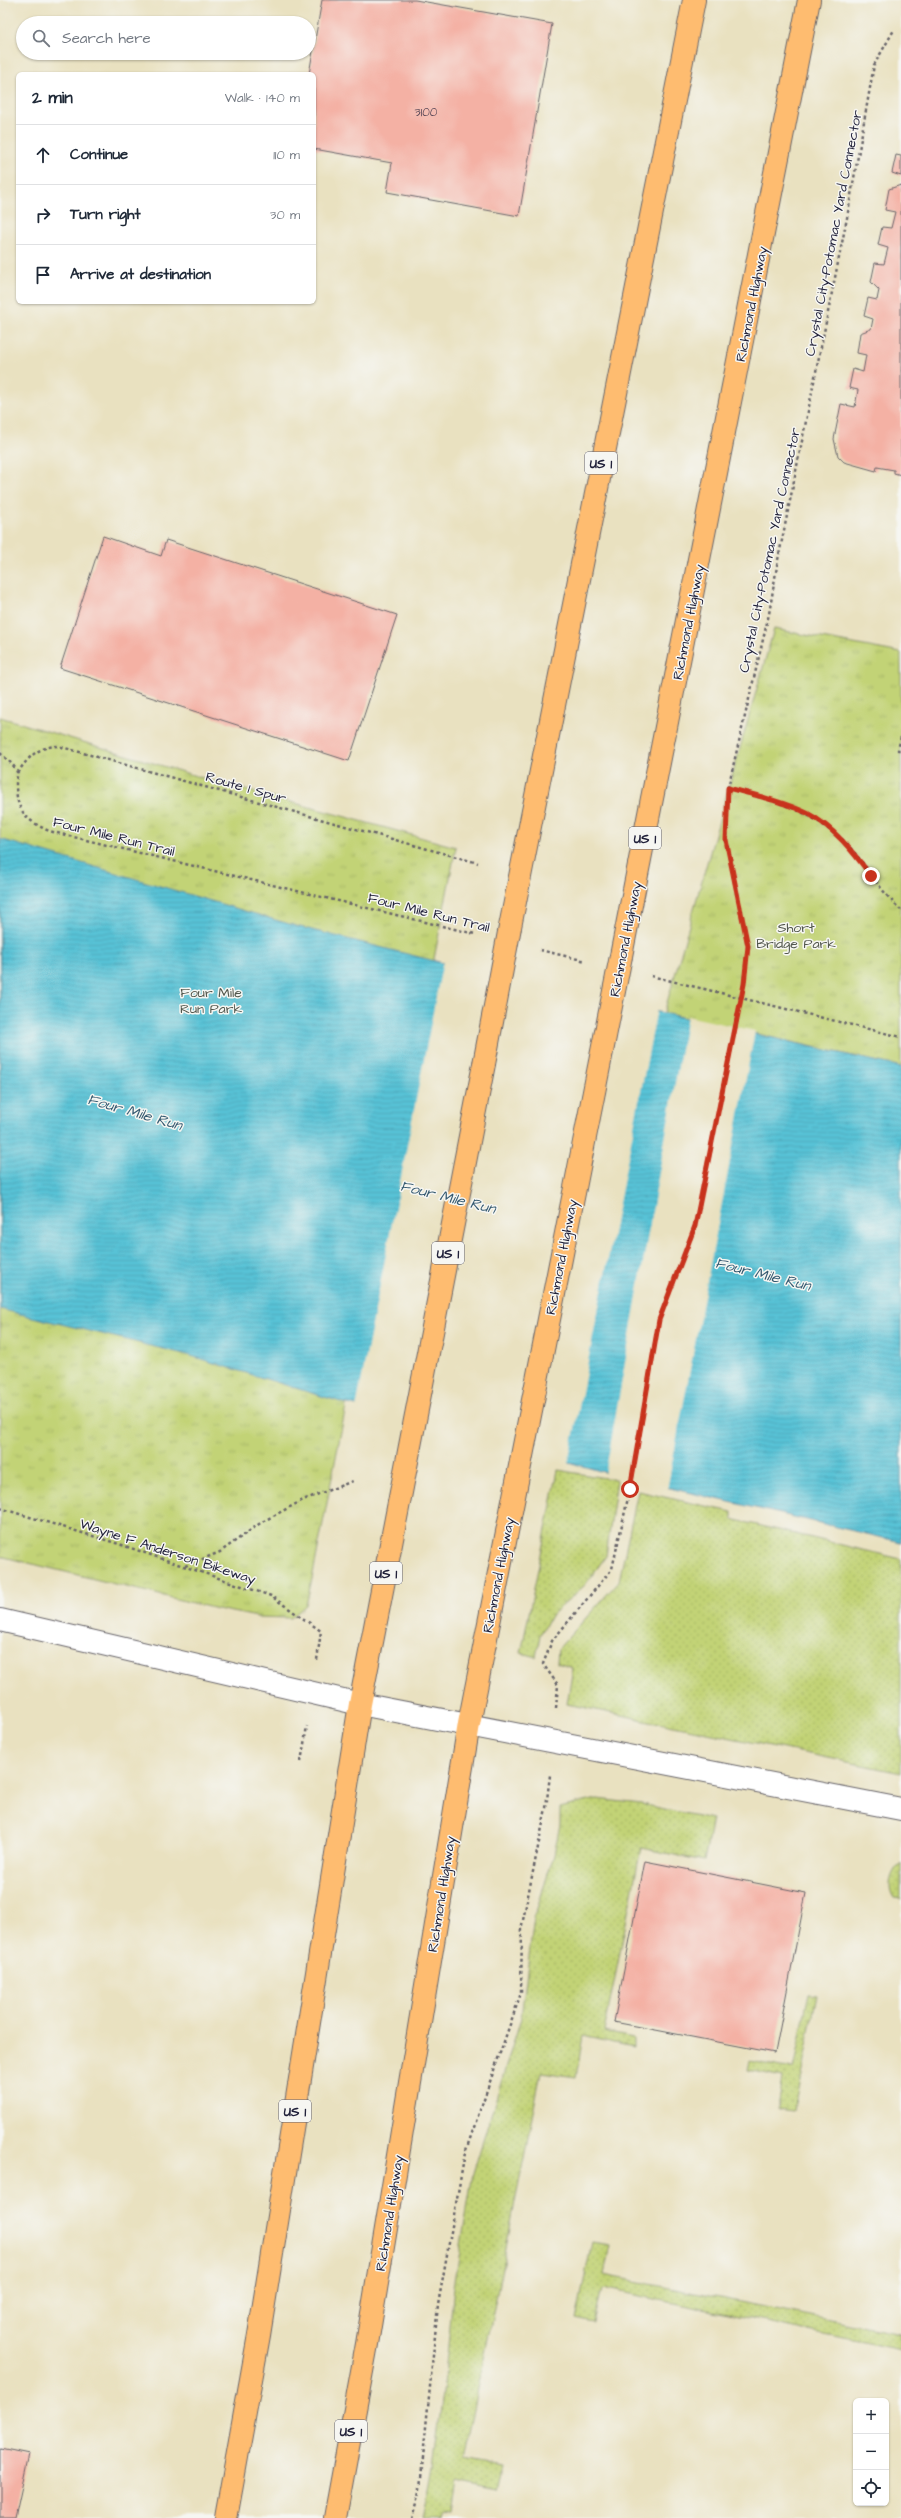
<!DOCTYPE html>
<meta charset="utf-8">
<style>
:root{--surface:#fff;--page:#f6f6f7;--text:#1f2937;--muted:#747a83;--line:#e0e1e3}
body{margin:0;font-family:"Architects Daughter",sans-serif;background:var(--page);color:var(--text)}
.controls{position:absolute;right:12px;bottom:12px;display:grid;overflow:hidden;border-radius:6px;box-shadow:0 1px 3px #0004}
.controls button{width:36px;height:36px;display:grid;place-items:center;padding:0;border:0;border-bottom:1px solid var(--line);background:var(--surface);color:var(--text);font:20px sans-serif}
.stop{position:absolute;width:12px;height:12px;margin:-9px;border:3px solid #c8321e;border-radius:50%;background:#fff}
.stop.end{background:#c8321e;border-color:#fff;box-shadow:0 1px 4px #0008}
.list{margin:0;padding:0;list-style:none}
h2{display:flex;justify-content:space-between;align-items:center;height:52px;margin:0;padding:0 16px;font-size:17px}
h2 small{font-size:13px;font-weight:400;color:var(--muted)}
.list li{display:grid;grid-template-columns:26px 1fr auto;gap:12px;align-items:center;box-sizing:border-box;height:60px;padding:0 16px;border-top:1px solid var(--line)}
.list b{display:block;font-size:15px;white-space:nowrap}
.list em{font-size:13px;font-style:normal;color:var(--muted)}
.icon{flex:none;width:22px;height:22px;fill:none;stroke:currentColor;stroke-width:2;stroke-linecap:round;stroke-linejoin:round}
.map{position:relative;flex:none;width:901px;height:2518px;overflow:hidden}
.search{position:absolute;background:var(--surface);box-shadow:0 1px 3px #0004;left:16px;top:16px;width:300px;height:44px;display:flex;align-items:center;gap:10px;box-sizing:border-box;padding:0 14px;border-radius:22px;color:var(--muted);font-size:15px}
.panel{position:absolute;background:var(--surface);box-shadow:0 1px 3px #0004;left:16px;top:72px;width:300px;height:232px;border-radius:6px}
.map>svg:first-child{display:block}
.grass{fill:url(#grass-dots);stroke:#727a58}
.park{fill:url(#park-tufts);stroke:#727a58}
.water{fill:url(#water-rules);stroke:#3e7288}
.pier{fill:#e9e1c0}
.building{fill:#f4b1a4}
.lines{fill:none;stroke-linecap:round;stroke-linejoin:round}
.lane-casing{stroke:#68656a;stroke-width:24}
.highway-casing{stroke:#68656a;stroke-width:24}
.path{stroke:#68656a;stroke-width:2.5;stroke-dasharray:3 3;stroke-linecap:butt}
.lane{stroke:#fff;stroke-width:22}
.highway{stroke:#febc70;stroke-width:22}
.highway-bridge-casing{stroke:#68656a;stroke-width:24;stroke-linecap:butt}
.path-bridge{stroke:#68656a;stroke-width:2.5;stroke-dasharray:3 3;stroke-linecap:butt}
.highway-bridge{stroke:#febc70;stroke-width:22}
.route{stroke:#c8321e;stroke-width:5}
.labels{text-anchor:middle;stroke-width:3;stroke-linejoin:round;paint-order:stroke}
.number-label{font-size:12px;fill:#564655}
.shield{fill:#f6f6f2;stroke:#626272;stroke-width:1}
.shield-label{font-size:13px;font-weight:bold;fill:#22223b}
.street-label{font-size:14px;fill:#22223b;stroke:#f6f6f2}
.park-label{font-size:14px;fill:#52574d;stroke:#f6f6f2}
.water-label{font-size:15px;font-style:italic;fill:#355a71;stroke:#f6f6f2}
</style>
<div class="map">
<svg width="901" height="2518" viewBox="0 0 901 2518">
<defs>
<pattern id="grass-dots" width="8" height="8" patternUnits="userSpaceOnUse"><rect width="8" height="8" fill="#c2d376"/><path d="M2 2h.1M6 6h.1" fill="none" stroke="#a6b567" stroke-width="1.8" stroke-linecap="round"/></pattern>
<pattern id="park-tufts" width="24" height="20" patternUnits="userSpaceOnUse"><rect width="24" height="20" fill="#c2d376"/><path d="M3 7l-1-3M5 7V3M7 7l1-3M15 17l-1-3M17 17v-4M19 17l1-3" fill="none" stroke="#a6b567"/></pattern>
<pattern id="water-rules" width="6" height="5" patternUnits="userSpaceOnUse"><rect width="6" height="5" fill="#59c2d6"/><path d="M0 2.5h6" fill="none" stroke="#4da6b9"/></pattern>
</defs>
<rect width="100%" height="100%" fill="#f6f6f2"/>
<filter id="ink" filterUnits="userSpaceOnUse"><feTurbulence type="fractalNoise" baseFrequency=".025" numOctaves="2"/><feDisplacementMap in="SourceGraphic" scale="8" xChannelSelector="R" yChannelSelector="G"/><feConvolveMatrix kernelMatrix="1 2 1 2 8 2 1 2 1" color-interpolation-filters="sRGB"/></filter>
<filter id="wash" filterUnits="userSpaceOnUse"><feTurbulence type="fractalNoise" baseFrequency=".012" numOctaves="4" result="noise"/><feDisplacementMap in="SourceGraphic" scale="16" xChannelSelector="R" yChannelSelector="G"/><feGaussianBlur stdDeviation="0.9" result="paint"/><feColorMatrix in="noise" values="0 0 0 0 0 0 0 0 0 0 0 0 0 0 0 0 0 1.4 0 .05"/><feComposite in="paint" operator="in"/></filter>
<g filter="url(#wash)">
<rect width="100%" height="100%" fill="#e9e1c0"/>
<!-- grass -->
<g class="grass">
<path d="M558,1470l59,10 -11,76 -21,29 -33,29 -12,21 -4,22 -15,-4z"/>
<path d="M638,1491l94,21v7l169,40v214l-334,-69 6,-36 -16,-5 1,-14 61,-68z"/>
<path d="M597,1799l44,5 71,15 -8,42 -63,-13 -37,184 29,6v9l-50,-11 -7,41 -35,-5 -77,387 37,7 -6,26 -37,-9 -5,31 -8,-1 -2,5h-20l7,-31 13,-94 11,-106 19,-114 48,-155 13,-100 20,-63 6,-31v-16z"/>
<path d="M901,1863v36l-7,-1c-8,-11 -3,-27 7,-35z"/>
<path d="M809,1994l8,1 -23,115 -16,-2 5,-31 -36,-7 2,-9 44,8z"/>
<path d="M592,2242l18,3 -6,30 297,59v16l-299,-62 -8,35 -18,-4z"/>
</g>
<!-- park -->
<g class="park">
<path d="M774,629l127,24v414l-237,-54z"/>
<path d="M0,717l206,62 250,68 -144,732 -6,26 -15,13 -34,-1 -40,-8 -217,-53z"/>
</g>
<!-- water -->
<path class="water" d="M0,839l296,87 147,37 458,104v475l-287,-67 -140,-40 -130,-32 -156,-48 -188,-46z"/>
<!-- pier -->
<g class="pier">
<path d="M443,961l214,48 -89,455 -95,-27 -117,-29z"/>
<path d="M687,1016l68,15 -88,459 -62,-15z"/>
</g>
<g id="blocks">
<!-- building -->
<g class="building">
<path d="M322,0h93l137,24 -33,192 -132,-24 5,-29 -78,-14v-75h-5z"/>
<path d="M896,155l5,1v20l-9,-3z"/>
<path d="M901,185v290l-7,-2v-3l-17,-3 -1,4 -32,-9 -6,-6 -4,-17 7,-35 14,3 3,-17 -9,-2 4,-19 10,3 3,-17 -9,-2 3,-20 11,-4 2,-10 -9,-3 4,-18 9,2 2,-10 -8,-8 4,-19 9,1 4,-16 -10,-3 4,-18 9,1 4,-16 -10,-2 4,-21z"/>
<path d="M103,536l58,20 5,-16 231,75 -48,146 -289,-93z"/>
<path d="M645,1861l161,32 -31,160 -161,-31z"/>
<path d="M0,2448l29,6 -14,64h-15z"/>
</g>
</g>
</g>
<g filter="url(#ink)">
<use href="#blocks" fill-opacity="0" stroke="#68656a" stroke-width="1"/>
<g class="lines">
<!-- lane casing -->
<g class="lane-casing">
<path id="lane" d="M0,1620l360,84 541,105"/>
</g>
<!-- highway casing -->
<g class="highway-casing">
<g id="highway">
<path d="M510,927l184,-927"/>
<path d="M621,956l188,-956"/>
<path d="M226,2518l33,-183 101,-631 124,-640"/>
<path d="M335,2518l32,-174 102,-620 119,-602"/>
</g>
</g>
<!-- path -->
<g class="path">
<path d="M901,737l-3,13h3"/>
<path d="M0,753c6,6 14,11 17,19 1,3 -1,8 -1,12 0,27 10,36 33,47l426,103"/>
<path d="M17,773c13,-17 20,-26 41,-27l420,117"/>
<path d="M728,788c50,14 86,21 123,61 17,19 30,43 50,61"/>
<path d="M540,950l46,11"/>
<path d="M651,976l250,61"/>
<path d="M744,984l4,-38 -22,-106 2,-52 41,-174 9,-54 69,-342 27,-153 20,-35"/>
<path d="M0,1508l119,36 152,52 50,35 -4,29"/>
<path d="M185,1566l35,-14 42,-30 41,-22 50,-19"/>
<path d="M556,1708l2,-23 -15,-21 9,-23 60,-72 18,-80"/>
<path d="M301,1762l6,-36"/>
<path d="M412,2518l8,-30 18,-183 27,-152 56,-160 1,-68 24,-117 4,-33"/>
</g>
<!-- lane -->
<use href="#lane" class="lane"/>
<!-- highway -->
<use href="#highway" class="highway"/>
<!-- highway-bridge casing -->
<g class="highway-bridge-casing">
<g id="highway-bridge">
<path d="M484,1064l26,-137"/>
<path d="M588,1122l33,-166"/>
</g>
</g>
<!-- path-bridge -->
<path class="path-bridge" d="M630,1489l29,-169 36,-94 49,-242"/>
<!-- highway-bridge -->
<use href="#highway-bridge" class="highway-bridge"/>
</g>
</g>
<g class="lines" filter="url(#ink)">
<!-- route -->
<path class="route" d="M630,1489l29,-169 36,-94 49,-242 4,-38 -22,-106 2,-52c26,7 54,13 79,25 27,14 47,40 64,63"/>
</g>
<g class="labels">
<!-- number labels -->
<g class="number-label">
<text x="426" y="116">3100</text>
</g>
<!-- shield labels -->
<g class="shield">
<rect x="585" y="452" width="32" height="22" rx="3"/>
<rect x="629" y="827" width="32" height="22" rx="3"/>
<rect x="432" y="1242" width="32" height="22" rx="3"/>
<rect x="370" y="1562" width="32" height="22" rx="3"/>
<rect x="279" y="2100" width="32" height="22" rx="3"/>
<rect x="335" y="2420" width="32" height="22" rx="3"/>
</g>
<g class="shield-label">
<text x="601" y="468">US 1</text>
<text x="645" y="843">US 1</text>
<text x="448" y="1258">US 1</text>
<text x="386" y="1578">US 1</text>
<text x="295" y="2116">US 1</text>
<text x="351" y="2436">US 1</text>
</g>
<!-- street labels -->
<g class="street-label">
<text transform="translate(833 233) rotate(-79)" y="5">Crystal City-Potomac Yard Connector</text>
<text transform="translate(751 304) rotate(-79)" y="5">Richmond Highway</text>
<text transform="translate(769 550) rotate(-78)" y="5">Crystal City-Potomac Yard Connector</text>
<text transform="translate(688 622) rotate(-79)" y="5">Richmond Highway</text>
<text transform="translate(246 787) rotate(16)" y="5">Route 1 Spur</text>
<text transform="translate(114 836) rotate(14)" y="5">Four Mile Run Trail</text>
<text transform="translate(429 912) rotate(14)" y="5">Four Mile Run Trail</text>
<text transform="translate(625 939) rotate(-79)" y="5">Richmond Highway</text>
<text transform="translate(561 1257) rotate(-79)" y="5">Richmond Highway</text>
<text transform="translate(168 1551) rotate(18)" y="5">Wayne F Anderson Bikeway</text>
<text transform="translate(498 1575) rotate(-79)" y="5">Richmond Highway</text>
<text transform="translate(441 1894) rotate(-81)" y="5">Richmond Highway</text>
<text transform="translate(389 2213) rotate(-81)" y="5">Richmond Highway</text>
</g>
<!-- park labels -->
<g class="park-label">
<text x="796" y="932">Short<tspan x="796" dy="16">Bridge Park</tspan></text>
<text x="211" y="997">Four Mile<tspan x="211" dy="16">Run Park</tspan></text>
</g>
<!-- water labels -->
<g class="water-label">
<text transform="translate(135 1112) rotate(16)" y="5">Four Mile Run</text>
<text transform="translate(448 1197) rotate(14)" y="5">Four Mile Run</text>
<text transform="translate(763 1274) rotate(14)" y="5">Four Mile Run</text>
</g>
</g>
</svg>
<div class="controls">
<button>+</button>
<button>−</button>
<button><svg class="icon" aria-label="locate" viewBox="0 0 24 24"><circle cx="12" cy="12" r="6"/><path d="M12 2v4M12 18v4M2 12h4M18 12h4"/></svg></button>
</div>
<div class="stop" style="left:630px;top:1489px"></div>
<div class="stop end" style="left:871px;top:876px"></div>
<div class="search"><svg class="icon" aria-label="search" viewBox="0 0 24 24"><circle cx="10" cy="10" r="6"/><path d="M15 15l6 6"/></svg>Search here</div>
<section class="panel">
<h2>2 min<small>Walk · 140 m</small></h2>
<ul class="list">
<li><svg class="icon" aria-label="ahead" viewBox="0 0 24 24"><path d="M12 20V5M6 11l6-6 6 6"/></svg><div><b>Continue</b></div><em>110 m</em></li>
<li><svg class="icon" aria-label="right" viewBox="0 0 24 24"><path d="M7 20v-9h11M14 6l5 5-5 5"/></svg><div><b>Turn right</b></div><em>30 m</em></li>
<li><svg class="icon" aria-label="arrive" viewBox="0 0 24 24"><path d="M6 21V4h12l-3 4 3 4H6"/></svg><div><b>Arrive at destination</b></div></li>
</ul>
</section>
</div>
